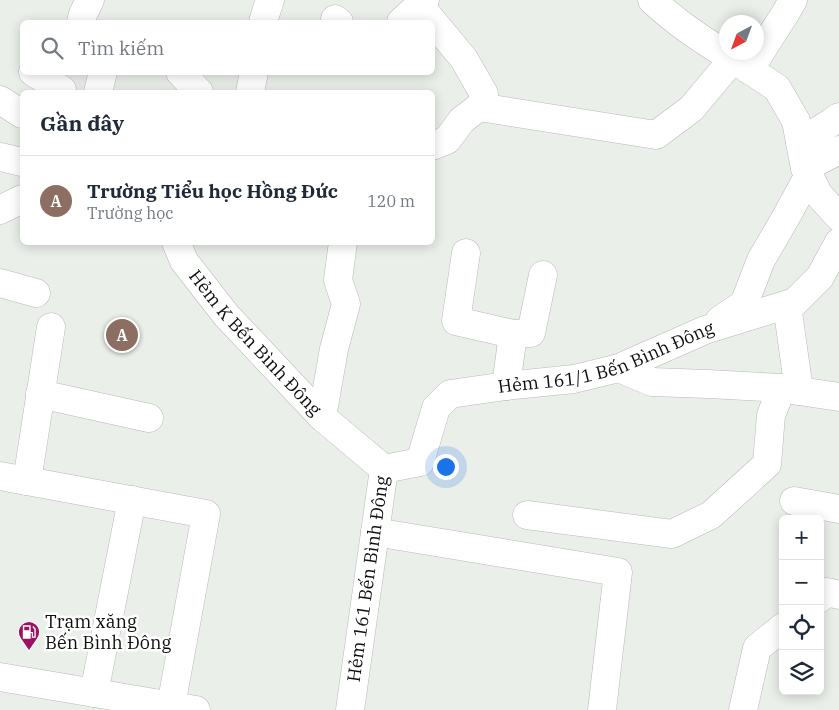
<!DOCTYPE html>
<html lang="vi">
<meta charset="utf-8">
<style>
:root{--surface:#fff;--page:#f6f6f7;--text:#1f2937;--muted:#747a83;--line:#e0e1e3;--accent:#0b8043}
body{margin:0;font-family:"IBM Plex Serif",serif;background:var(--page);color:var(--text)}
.controls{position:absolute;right:15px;bottom:15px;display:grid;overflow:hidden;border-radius:8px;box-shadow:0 2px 12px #0003}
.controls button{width:45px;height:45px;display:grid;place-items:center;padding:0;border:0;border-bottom:1px solid var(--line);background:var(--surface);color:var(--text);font:25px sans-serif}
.compass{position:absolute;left:719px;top:15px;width:45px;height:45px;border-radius:50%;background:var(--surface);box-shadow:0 2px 12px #0003;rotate:221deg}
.you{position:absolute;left:445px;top:466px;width:18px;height:18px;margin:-12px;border:4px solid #fff;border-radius:50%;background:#1a73e8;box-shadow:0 0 0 8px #1a73e833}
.badge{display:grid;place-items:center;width:32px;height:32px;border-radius:50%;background:var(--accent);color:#fff;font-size:16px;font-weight:700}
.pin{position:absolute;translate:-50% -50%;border:2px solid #fff;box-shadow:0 1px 5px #0006}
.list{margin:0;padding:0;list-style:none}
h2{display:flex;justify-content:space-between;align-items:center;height:65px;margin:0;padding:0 20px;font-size:21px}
h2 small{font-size:16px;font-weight:400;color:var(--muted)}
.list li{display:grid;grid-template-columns:32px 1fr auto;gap:15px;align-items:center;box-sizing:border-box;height:90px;padding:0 20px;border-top:1px solid var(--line)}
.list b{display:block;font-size:19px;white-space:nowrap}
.list p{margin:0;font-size:16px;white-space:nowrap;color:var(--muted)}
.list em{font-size:16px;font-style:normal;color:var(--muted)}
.icon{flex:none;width:28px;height:28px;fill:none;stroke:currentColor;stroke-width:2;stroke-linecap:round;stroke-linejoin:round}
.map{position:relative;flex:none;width:839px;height:710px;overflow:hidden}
.search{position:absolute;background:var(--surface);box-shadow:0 2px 12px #0003;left:20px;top:20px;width:415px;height:55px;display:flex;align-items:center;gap:12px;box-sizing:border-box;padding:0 18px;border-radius:8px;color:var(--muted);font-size:19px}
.panel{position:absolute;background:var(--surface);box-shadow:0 2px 12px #0003;left:20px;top:90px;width:415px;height:155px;border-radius:8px}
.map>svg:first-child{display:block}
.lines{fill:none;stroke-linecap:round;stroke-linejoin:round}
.minor-casing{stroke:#b6bab6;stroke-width:29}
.minor{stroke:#fff;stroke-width:28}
.labels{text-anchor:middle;stroke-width:5;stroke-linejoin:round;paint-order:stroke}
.street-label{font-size:18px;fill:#0d0f0d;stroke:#fff}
.poi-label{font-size:18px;fill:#0d0f0d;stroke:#fff;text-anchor:start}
</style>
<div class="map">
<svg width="839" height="710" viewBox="0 0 839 710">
<rect width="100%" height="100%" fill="#ebefea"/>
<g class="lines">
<!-- minor casing -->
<g class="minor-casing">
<g id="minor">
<path d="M420,6l44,53 20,35 -1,7 -4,6 177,28 35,-26 42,-50c-29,-18 -57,-36 -81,-59"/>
<path d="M335,19l4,3"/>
<path d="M81,22l2,-8 7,-14"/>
<path d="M263,22l3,-10 4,-12"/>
<path d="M401,22l24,-22"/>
<path d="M733,59l44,29 19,33 4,21"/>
<path d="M749,70l36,-56 8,-14"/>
<path d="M33,72l29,18"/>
<path d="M180,72l19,20"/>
<path d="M98,92l5,-20"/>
<path d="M250,92l4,-20"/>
<path d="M0,100l22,14"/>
<path d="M839,117l-7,5 -32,20 5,26 14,27 20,22"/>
<path d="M432,146l15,-6 15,-20 17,-13"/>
<path d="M0,157l22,5"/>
<path d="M805,168l34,-18"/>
<path d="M0,210l22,-11"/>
<path id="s1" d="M176,242l8,19 42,54 96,102 12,-68 12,-45 -8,-24 5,-38"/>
<path d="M466,253l-10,68 57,13 18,-1 12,-58"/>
<path d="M0,283l36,10"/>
<path d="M720,320l24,-16 17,-44 25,-43 23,-42"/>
<path d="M619,368l33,14 56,2 74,4"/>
<path d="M506,386l7,-52"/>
<path d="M799,391l40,6"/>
<path d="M40,394l109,24"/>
<path d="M322,417l62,52 -34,241"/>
<path id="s2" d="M384,469l36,-7 16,-54 14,-14 56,-8 68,-7 45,-11 86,-38 90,-28 25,-25 19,-35"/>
<path d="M0,476l206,38 -35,192"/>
<path d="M27,481l24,-154"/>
<path d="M794,501l45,8"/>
<path d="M527,515l145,19 39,-19 56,-51 4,-49 11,-27 17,3 -12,-86"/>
<path d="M375,532l243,40 -16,138"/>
<path d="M820,598l7,-6 12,3"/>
<path d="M0,677l196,33"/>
<path d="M94,693l38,-193"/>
<path d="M743,710l14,-62 26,-21"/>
</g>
</g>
<!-- minor -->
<use href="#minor" class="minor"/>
</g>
<!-- icons -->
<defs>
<g id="fuel-pin" transform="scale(1.125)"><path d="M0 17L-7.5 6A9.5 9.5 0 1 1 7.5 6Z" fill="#9c1161" stroke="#fff"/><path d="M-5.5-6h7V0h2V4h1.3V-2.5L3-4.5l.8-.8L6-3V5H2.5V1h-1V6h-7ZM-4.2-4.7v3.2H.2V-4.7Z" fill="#fff"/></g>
</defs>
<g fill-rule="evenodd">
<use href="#fuel-pin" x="29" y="632"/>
</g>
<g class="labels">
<!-- street labels -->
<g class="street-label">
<text dy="6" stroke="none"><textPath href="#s1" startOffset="129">Hẻm K Bến Bình Đông</textPath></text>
<text dy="6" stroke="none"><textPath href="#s2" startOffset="274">Hẻm 161/1 Bến Bình Đông</textPath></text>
<text transform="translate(368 579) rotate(-82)" y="6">Hẻm 161 Bến Bình Đông</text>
</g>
<!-- poi labels -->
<g class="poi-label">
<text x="45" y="628">Trạm xăng<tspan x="45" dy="21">Bến Bình Đông</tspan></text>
</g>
</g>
</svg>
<div class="controls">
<button>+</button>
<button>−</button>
<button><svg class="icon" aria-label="locate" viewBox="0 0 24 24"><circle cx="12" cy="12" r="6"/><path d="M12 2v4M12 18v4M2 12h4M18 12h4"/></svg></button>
<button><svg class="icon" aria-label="layers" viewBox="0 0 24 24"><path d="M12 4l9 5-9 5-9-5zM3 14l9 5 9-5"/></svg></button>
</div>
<svg class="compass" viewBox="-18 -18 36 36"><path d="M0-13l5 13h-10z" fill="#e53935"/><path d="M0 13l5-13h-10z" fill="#747a83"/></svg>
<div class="you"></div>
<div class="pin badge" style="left:122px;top:335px;background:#8d6e63">A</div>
<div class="search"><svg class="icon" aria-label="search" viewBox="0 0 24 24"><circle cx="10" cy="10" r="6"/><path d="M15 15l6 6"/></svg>Tìm kiếm</div>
<section class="panel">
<h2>Gần đây<small></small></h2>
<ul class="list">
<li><span class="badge" style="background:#8d6e63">A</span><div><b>Trường Tiểu học Hồng Đức</b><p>Trường học</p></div><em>120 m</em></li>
</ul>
</section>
</div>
